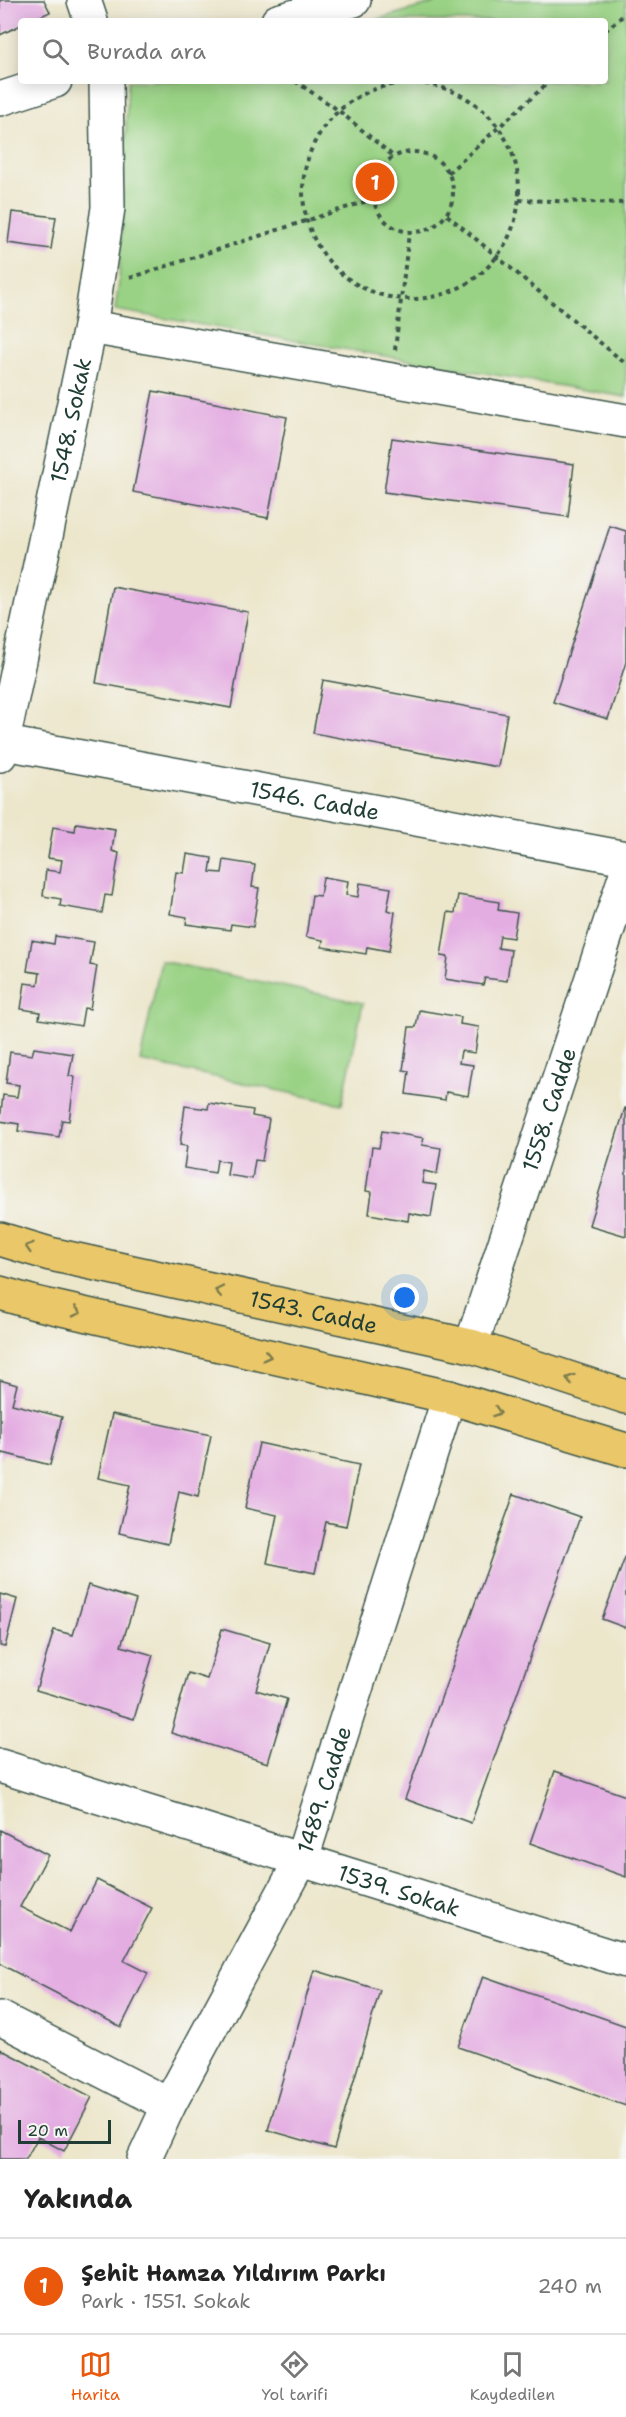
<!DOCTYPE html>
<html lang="tr">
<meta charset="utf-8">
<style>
:root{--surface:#fff;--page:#f2f2f2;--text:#222;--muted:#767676;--line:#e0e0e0;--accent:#ea580c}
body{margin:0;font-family:"Shantell Sans",sans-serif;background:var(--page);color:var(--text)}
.scale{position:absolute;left:18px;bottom:15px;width:93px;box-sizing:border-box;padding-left:6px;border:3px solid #1f3d34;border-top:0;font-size:16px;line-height:21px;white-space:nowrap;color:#1f3d34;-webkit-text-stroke:4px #f6f6f2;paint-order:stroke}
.you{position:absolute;left:405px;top:1298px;width:21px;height:21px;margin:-15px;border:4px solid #fff;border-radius:50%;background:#1a73e8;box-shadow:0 0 0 9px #1a73e833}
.badge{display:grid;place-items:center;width:39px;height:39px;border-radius:50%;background:var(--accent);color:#fff;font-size:20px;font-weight:700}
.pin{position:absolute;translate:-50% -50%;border:3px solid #fff;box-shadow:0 2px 6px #0006}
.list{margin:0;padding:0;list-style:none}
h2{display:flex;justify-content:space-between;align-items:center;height:78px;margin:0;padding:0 24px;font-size:26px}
h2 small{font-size:20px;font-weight:400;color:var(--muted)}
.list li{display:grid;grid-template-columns:39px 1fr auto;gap:18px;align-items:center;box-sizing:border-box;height:96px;padding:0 24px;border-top:2px solid var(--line)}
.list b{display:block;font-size:22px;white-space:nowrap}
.list p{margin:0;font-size:20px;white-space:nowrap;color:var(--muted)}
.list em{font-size:20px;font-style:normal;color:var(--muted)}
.icon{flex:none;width:33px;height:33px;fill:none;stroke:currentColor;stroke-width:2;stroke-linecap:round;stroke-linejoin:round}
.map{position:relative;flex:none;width:626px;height:2159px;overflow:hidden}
.search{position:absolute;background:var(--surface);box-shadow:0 3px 15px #0003;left:18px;right:18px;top:18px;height:66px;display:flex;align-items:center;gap:15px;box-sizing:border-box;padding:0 21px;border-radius:6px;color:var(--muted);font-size:22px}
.sheet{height:174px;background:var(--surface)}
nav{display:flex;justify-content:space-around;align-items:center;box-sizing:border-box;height:84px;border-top:2px solid var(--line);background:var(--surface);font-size:16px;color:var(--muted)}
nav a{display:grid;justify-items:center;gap:3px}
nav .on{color:var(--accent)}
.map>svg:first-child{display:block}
.green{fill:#9ad285;stroke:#5c885c;stroke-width:1.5}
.building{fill:#e4ade2}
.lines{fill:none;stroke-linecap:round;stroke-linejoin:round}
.minor-casing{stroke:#3e564b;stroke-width:36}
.major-casing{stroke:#3e564b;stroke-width:36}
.path{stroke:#3e564b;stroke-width:4;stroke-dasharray:4.5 4.5;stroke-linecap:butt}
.minor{stroke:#fff;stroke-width:33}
.major{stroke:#eac769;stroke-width:33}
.oneway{stroke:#7a7b4c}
.labels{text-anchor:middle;stroke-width:4.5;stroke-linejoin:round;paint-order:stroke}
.street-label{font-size:22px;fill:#1f3d34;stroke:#f6f6f2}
</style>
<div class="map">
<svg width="626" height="2159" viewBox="0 0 626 2159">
<rect width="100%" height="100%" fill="#f6f6f2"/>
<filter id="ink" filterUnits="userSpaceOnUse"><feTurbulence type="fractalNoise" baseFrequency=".0167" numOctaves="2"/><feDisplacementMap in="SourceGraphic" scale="12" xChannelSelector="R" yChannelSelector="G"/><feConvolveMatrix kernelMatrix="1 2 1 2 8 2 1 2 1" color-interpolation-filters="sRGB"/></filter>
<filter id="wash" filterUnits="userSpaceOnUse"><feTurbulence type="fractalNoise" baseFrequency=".008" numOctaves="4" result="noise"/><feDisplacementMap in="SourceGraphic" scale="24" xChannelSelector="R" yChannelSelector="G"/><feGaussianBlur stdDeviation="1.35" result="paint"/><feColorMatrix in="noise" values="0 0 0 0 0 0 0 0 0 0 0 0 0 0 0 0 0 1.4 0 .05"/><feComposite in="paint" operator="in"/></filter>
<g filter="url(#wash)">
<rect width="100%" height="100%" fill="#ece6cb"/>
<!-- green -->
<g class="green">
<path d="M445,0h181v397l-511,-87 4,-28 9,-201h477v-60h-234z"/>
<path d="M161,961l202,42 -21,101 -202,-43z"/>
</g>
<g id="blocks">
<!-- building -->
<g class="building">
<path d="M0,0h44l6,12 -20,9h-9v4l-21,10z"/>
<path d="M12,212l44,5 -5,32 -43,-6z"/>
<path d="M153,391l134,26 -19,101 -135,-26z"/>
<path d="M392,438l182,26 -6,53 -184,-25z"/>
<path d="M610,526l16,5v131l-18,57 -55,-17z"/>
<path d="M113,587l135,25 -17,96 -135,-25z"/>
<path d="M323,680l184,34 -9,53 -185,-34z"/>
<path d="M76,823l39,6 -3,22 7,2 -7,43 -7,-1 -3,18 -42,-7 1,-7 -18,-3 3,-26 14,2 2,-12 -14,-2 5,-31 22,4z"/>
<path d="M187,854l25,4 -2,14 12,1 2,-13 31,5 -3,22 7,1 -6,39 -22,-3 -1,6 -44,-6 1,-7 -17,-3 6,-42 8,1z"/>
<path d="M323,877l25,4 -2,14 12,2 2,-14 31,5 -4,22 8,2 -6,39 -22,-4 -1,7 -44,-7 1,-7 -17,-3 6,-42 8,1z"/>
<path d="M458,895l41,7 -1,8 19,3 -4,25 -13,-2 -2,12 13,2 -4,31 -22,-3 -2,7 -38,-6 3,-22 -7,-1 7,-44 7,1z"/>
<path d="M55,936l39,6 -4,23 7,1 -7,43 -6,-1 -3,18 -42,-7 1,-7 -19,-3 4,-26 13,2 2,-12 -13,-2 5,-31 22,4z"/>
<path d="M419,1010l42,7 -1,7 19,3 -4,26 -14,-2 -2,12 14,2 -5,31 -22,-4 -1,8 -39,-6 3,-23 -6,-1 6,-43h7z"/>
<path d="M34,1048l39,6 -4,22 6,1 -6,44 -7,-1 -3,17 -41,-6 1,-7 -19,-3 3,-26 14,2 2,-12 -13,-2 4,-31 22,3z"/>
<path d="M209,1103l44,7 -1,6 17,3 -7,42 -7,-1 -3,19 -25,-4 2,-13 -12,-2 -2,13 -31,-5 3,-22 -7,-1 5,-39 23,3z"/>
<path d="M625,1108h1v128l-37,-11z"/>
<path d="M382,1131l42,7 -2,7 19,3 -4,26 -13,-3 -2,12 14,2 -5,32 -22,-4 -1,8 -39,-7 3,-22 -6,-1 6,-44 7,1z"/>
<path d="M0,1380l17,5 -5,19 50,13 -12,48 -47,-12 -3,7z"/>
<path d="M112,1414l99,21 -13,62 -19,-5 -11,52 -49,-11 11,-48 -32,-7z"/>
<path d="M259,1443l100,22 -13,61 -20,-4 -11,51 -48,-10 10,-48 -32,-7z"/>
<path d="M514,1494l66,23 -109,306 -66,-24z"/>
<path d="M626,1555v73l-24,-9z"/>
<path d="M88,1585l48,15 -15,46 32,9 -19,64 -98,-29 18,-60 19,5z"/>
<path d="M0,1594l17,5 -12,48 -5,-1z"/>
<path d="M222,1629l48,14 -14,47 31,9 -19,64 -97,-30 17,-60 19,6z"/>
<path d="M555,1771l71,25v81l-96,-34z"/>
<path d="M0,1830l48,25 -28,52 50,25 27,-52 55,28 -28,53 24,12 -27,54 -121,-63z"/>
<path d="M314,1970l66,20 -46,159 -66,-19z"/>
<path d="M483,1976l143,50v80l-168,-59z"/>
<path d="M0,2049l92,48 -28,54 -26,-14 -12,22h-26z"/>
</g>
</g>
</g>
<g filter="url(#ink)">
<use href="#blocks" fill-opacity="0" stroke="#3e564b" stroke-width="1.5"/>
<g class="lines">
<!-- minor casing -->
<g class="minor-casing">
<g id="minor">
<path d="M84,0l7,21"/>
<path d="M278,21l76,-21"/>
<path d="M0,99l55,-18"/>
<path d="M90,327l536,94"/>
<path id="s1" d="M0,742l626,116"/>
<path id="s2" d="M0,755l90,-428 18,-119 -2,-127"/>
<path id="s3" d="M471,1346l155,-472"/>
<path id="s4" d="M0,1766l626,195"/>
<path d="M0,2018l169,87"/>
<path id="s5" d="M144,2159l25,-54 133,-247 147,-461"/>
</g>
</g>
<!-- major casing -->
<g class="major-casing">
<g id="major">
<path id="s6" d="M0,1239l50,15 421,92 155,51"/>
<path d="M0,1293l35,10 414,94 177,53"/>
</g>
</g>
<!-- path -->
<g class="path">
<path d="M605,31l21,-18"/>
<path d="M295,81l43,29 55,46"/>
<circle cx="411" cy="191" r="108"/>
<circle cx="413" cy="192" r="40"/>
<path d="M448,173l102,-92"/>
<path d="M519,200l107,3"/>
<path d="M447,215l179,149"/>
<path d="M130,278l243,-79"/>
<path d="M395,350l14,-117"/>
</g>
<!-- minor -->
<use href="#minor" class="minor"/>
<!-- major -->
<use href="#major" class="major"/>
</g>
<!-- one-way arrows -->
<defs><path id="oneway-chevron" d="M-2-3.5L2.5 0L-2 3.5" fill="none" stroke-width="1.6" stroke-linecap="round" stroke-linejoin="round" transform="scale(1.5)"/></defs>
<g class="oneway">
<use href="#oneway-chevron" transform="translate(29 1247) rotate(-163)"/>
<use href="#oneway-chevron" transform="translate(219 1291) rotate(-168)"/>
<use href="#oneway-chevron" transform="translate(77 1312) rotate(13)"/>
<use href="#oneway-chevron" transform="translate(267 1356) rotate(13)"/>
<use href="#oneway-chevron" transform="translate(570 1379) rotate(-162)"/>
<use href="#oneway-chevron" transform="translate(497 1412) rotate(17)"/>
</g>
</g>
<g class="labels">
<!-- street labels -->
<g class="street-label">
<text dy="8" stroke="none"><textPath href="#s2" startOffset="342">1548. Sokak</textPath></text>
<text dy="8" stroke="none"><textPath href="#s1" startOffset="320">1546. Cadde</textPath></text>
<text dy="8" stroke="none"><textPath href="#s3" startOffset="249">1558. Cadde</textPath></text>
<text dy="8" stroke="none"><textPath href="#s6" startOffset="322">1543. Cadde</textPath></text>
<text dy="8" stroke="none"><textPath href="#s5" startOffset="412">1489. Cadde</textPath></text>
<text dy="8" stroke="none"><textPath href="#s4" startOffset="418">1539. Sokak</textPath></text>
</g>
</g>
</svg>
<div class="scale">20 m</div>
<div class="you"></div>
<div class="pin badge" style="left:375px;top:182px">1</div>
<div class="search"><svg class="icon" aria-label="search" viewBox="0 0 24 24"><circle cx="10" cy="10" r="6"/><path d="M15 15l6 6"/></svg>Burada ara</div>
</div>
<section class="sheet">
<h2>Yakında<small></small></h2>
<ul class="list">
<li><span class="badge">1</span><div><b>Şehit Hamza Yıldırım Parkı</b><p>Park · 1551. Sokak</p></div><em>240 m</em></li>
</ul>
</section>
<nav>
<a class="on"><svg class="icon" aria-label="map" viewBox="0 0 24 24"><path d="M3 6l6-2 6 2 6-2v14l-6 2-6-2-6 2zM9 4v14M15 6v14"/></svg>Harita</a>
<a><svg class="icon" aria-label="directions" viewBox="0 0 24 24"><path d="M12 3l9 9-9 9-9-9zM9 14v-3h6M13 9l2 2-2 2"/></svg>Yol tarifi</a>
<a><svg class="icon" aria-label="saved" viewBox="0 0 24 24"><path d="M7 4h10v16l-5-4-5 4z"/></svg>Kaydedilen</a>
</nav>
